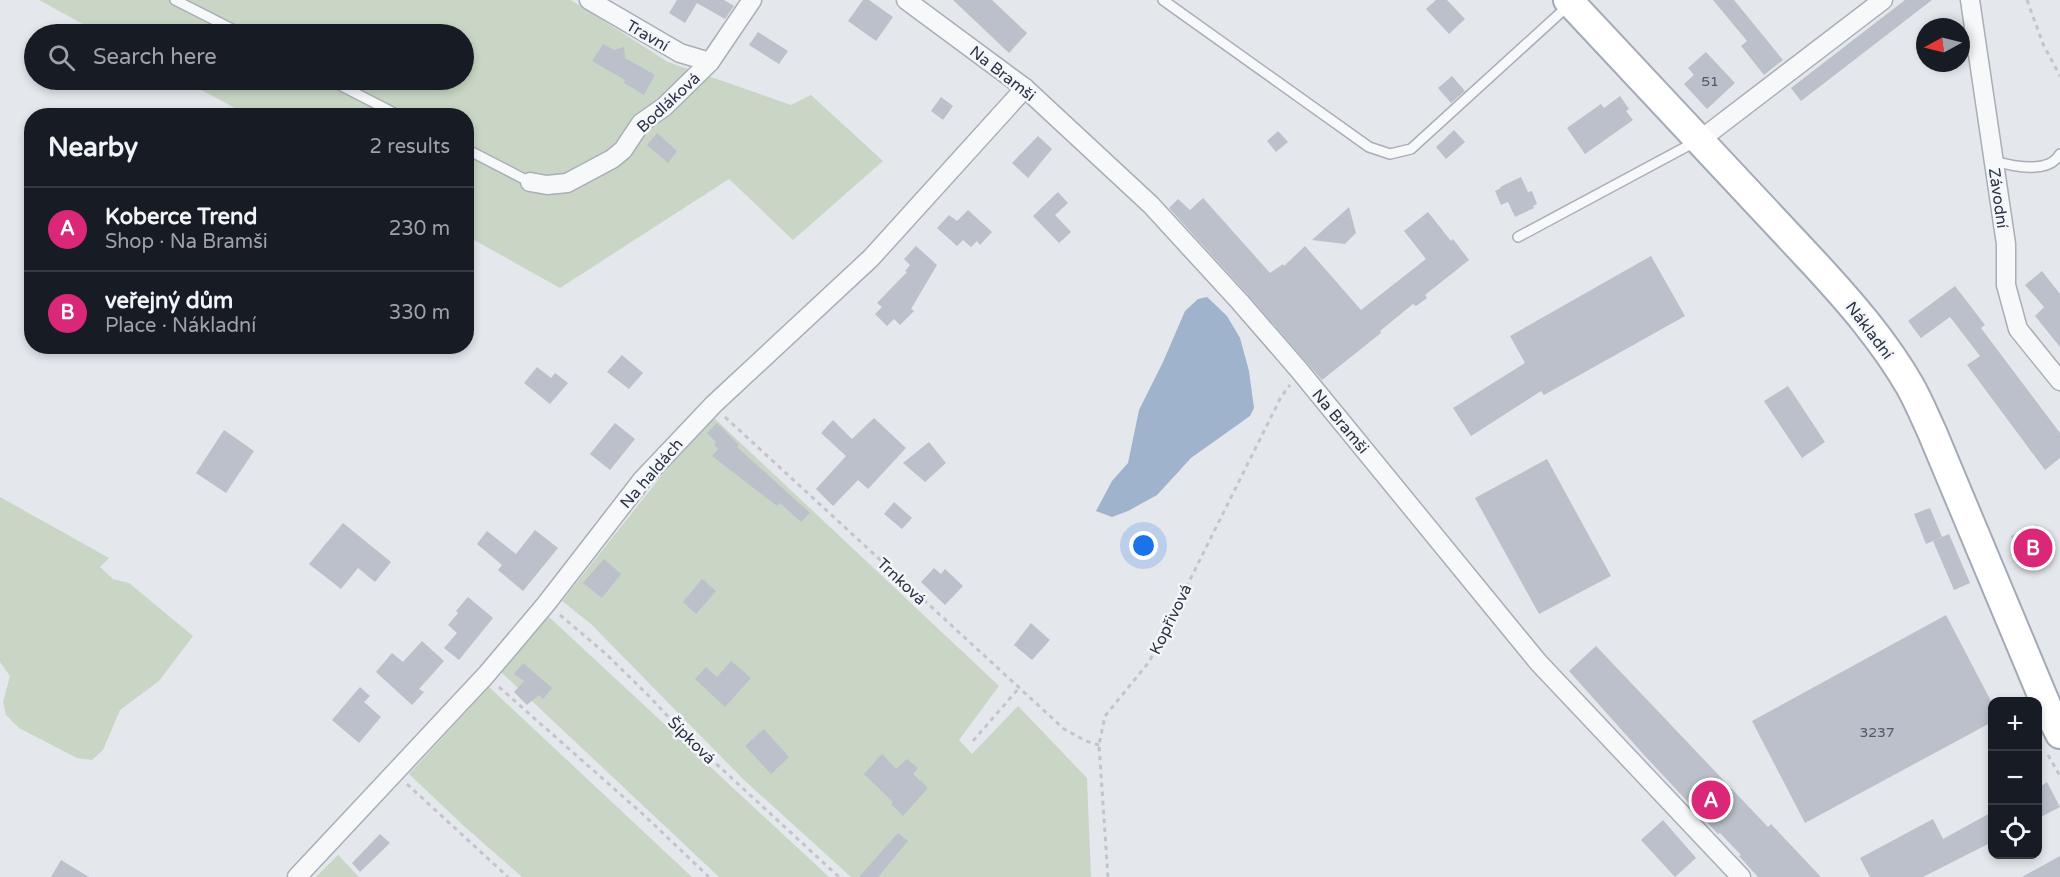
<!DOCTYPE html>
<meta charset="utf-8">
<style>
:root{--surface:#171b24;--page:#242831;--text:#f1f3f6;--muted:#9ea1a6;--line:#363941;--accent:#db2777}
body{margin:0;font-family:"Varela Round",sans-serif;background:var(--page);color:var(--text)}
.controls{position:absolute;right:18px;bottom:18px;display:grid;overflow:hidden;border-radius:12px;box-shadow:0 3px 9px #0003}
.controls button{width:54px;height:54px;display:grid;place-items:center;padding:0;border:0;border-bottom:2px solid var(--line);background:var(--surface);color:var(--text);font:30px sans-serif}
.compass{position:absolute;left:1916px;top:18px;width:54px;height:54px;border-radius:50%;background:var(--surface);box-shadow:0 3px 9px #0003;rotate:263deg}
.you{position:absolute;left:1144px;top:546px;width:21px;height:21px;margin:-15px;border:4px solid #fff;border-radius:50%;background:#1a73e8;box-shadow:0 0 0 9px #1a73e833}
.badge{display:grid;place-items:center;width:39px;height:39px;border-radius:50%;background:var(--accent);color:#fff;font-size:20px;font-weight:700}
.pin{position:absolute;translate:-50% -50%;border:3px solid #fff;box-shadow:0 2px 6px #0006}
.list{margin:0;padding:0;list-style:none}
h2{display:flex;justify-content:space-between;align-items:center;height:78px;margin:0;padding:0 24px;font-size:26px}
h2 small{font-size:20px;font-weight:400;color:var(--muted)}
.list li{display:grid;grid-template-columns:39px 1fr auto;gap:18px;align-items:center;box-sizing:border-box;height:84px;padding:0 24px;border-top:2px solid var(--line)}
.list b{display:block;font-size:22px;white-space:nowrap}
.list p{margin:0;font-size:20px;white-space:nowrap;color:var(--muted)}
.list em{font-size:20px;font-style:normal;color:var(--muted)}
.icon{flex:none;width:33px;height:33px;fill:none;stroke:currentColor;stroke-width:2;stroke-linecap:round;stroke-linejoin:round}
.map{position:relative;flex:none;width:2060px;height:877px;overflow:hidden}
.search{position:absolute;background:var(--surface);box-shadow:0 3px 9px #0003;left:24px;top:24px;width:450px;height:66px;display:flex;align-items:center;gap:15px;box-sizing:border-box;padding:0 21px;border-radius:33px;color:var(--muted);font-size:22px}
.panel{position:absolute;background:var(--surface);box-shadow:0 3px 9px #0003;left:24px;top:108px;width:450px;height:246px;border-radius:24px}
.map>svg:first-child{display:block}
.green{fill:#c9d6c5}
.water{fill:#9fb4cc}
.building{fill:#bbc0ca}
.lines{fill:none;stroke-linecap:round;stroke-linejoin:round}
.service-casing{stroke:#a9aeb7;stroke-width:12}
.minor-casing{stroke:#a9aeb7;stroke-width:21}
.primary-casing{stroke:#a3abb8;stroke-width:32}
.path{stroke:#c2c5cb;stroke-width:3;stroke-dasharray:4.5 4.5;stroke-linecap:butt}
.service{stroke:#f7f8fa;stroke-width:9}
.minor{stroke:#f7f8fa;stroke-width:18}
.primary{stroke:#fff;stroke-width:28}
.labels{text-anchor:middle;stroke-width:5;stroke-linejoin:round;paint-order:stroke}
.number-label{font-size:14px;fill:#4f5766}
.street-label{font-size:16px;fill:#2b3445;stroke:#f4f6f9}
</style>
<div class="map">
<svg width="2060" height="877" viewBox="0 0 2060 877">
<rect width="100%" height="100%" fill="#e4e7ec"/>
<!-- green -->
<g class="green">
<path d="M39,0h532l97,62 123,43 20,-10 72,66 -90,79 -64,-61 -169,109 -93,-52 -1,-120 -218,-1 -65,-35h281v-46h-363z"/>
<path d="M713,417l286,269 -40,54 13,14 46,-48 69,72 4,99h-240l-107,-97 -153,-156 -29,-23 108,-136z"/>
<path d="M0,497l109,61 -9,9 13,12 16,4 64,53 -34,45 -39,29 -17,40 -11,10 -15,-2 -58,-30 -13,-13 -3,-13 7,-26 -10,-14z"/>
<path d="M548,616l281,261h-110l-218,-205z"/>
<path d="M489,687l203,190h-170l-58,-51 -55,-52z"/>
<path d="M338,855l21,22h-43z"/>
</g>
<!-- water -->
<path class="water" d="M1207,297l20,19 13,22 9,33 5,37 -4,8 -59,42 -34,37 -29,16 -16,6 -16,-6 16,-30 16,-18 11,-53 24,-48 22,-51 13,-12z"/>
<!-- building -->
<g class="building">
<path d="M677,0h47l10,6 -9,13 -28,-16 -12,20 -16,-10z"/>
<path d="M863,0h6l24,17 -17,24 -28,-20z"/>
<path d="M953,0h39l35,33 -18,20z"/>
<path d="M1436,0h11l18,19 -16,15 -23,-25z"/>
<path d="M1713,0h21l49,60 -19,15 -23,-29 6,-5z"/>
<path d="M1905,0h27l-131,101 -10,-13z"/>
<path d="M758,32l30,19 -9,13 -30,-19z"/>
<path d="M603,44l11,6 10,-3 1,11 30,17 -11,20 -20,-12 1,-3 -33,-19z"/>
<path d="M1706,52l29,31 -28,26 -23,-25 10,-9 -6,-7z"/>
<path d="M1452,76l13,15 -14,12 -13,-15z"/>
<path d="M1620,96l9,13 -3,2 7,9 -48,34 -18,-26 34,-24 3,4z"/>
<path d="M941,97l12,9 -10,14 -12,-9z"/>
<path d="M1454,130l11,12 -19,17 -10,-12z"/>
<path d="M1278,131l10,11 -12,10 -9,-11z"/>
<path d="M657,133l20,18 -9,12 -21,-18z"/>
<path d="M1038,136l14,13 -24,29 -16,-15z"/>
<path d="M1521,177l7,15 4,-1 5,13 -4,2 1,2 -19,9 -7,-15 -7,3 -6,-14 6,-3 -1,-1z"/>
<path d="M1058,192l10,11 -13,12 16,17 -12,11 -26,-27z"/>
<path d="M1203,198l67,75 13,-9 1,2 21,-20 56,64 65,-51 -22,-28 24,-19 23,29 2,-2 16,21 -44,35 2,3 -11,8 -3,-2 -33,27 1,2 -59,47 -74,-85 -79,-87 9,-9 12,11z"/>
<path d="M1349,207l7,26 -11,11 -33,-4z"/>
<path d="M968,210l24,22 -12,13 -3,-4 -6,6 -8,-7 -6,6 -20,-18 12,-13 8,6z"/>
<path d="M916,246l21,19 -26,44 3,2 -14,14 -6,-6 -7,7 -12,-12 7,-7 -5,-4 30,-31 -2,-1 5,-6 -6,-6z"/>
<path d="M1651,256l34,60 -141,79 -3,-4 -70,45 -18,-28 72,-45 -15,-27z"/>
<path d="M2042,271l18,23v53l-25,-31 9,-9 -19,-22z"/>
<path d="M1955,286l30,39 -4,3 79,105v25l-15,12 -78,-105 13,-9 -30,-39 -29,21 -13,-17z"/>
<path d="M622,355l21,18 -14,16 -22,-17z"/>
<path d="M537,367l14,11 4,-5 13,10 -18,21 -26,-21z"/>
<path d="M1788,386l37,56 -23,16 -38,-57z"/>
<path d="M874,418l32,30 -38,41 -10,-9 -25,26 -17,-17 30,-33 -25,-23 12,-13 19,19z"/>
<path d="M615,423l20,16 -25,31 -20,-16z"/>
<path d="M717,423l22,22 -2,2 73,66 -9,9 -21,-19 -3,3 -65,-50 6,-7 -4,-5 2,-2 -9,-9z"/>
<path d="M224,430l30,21 -28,42 -30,-20z"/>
<path d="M929,442l17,21 -21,19 -22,-19z"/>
<path d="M1547,459l64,117 -72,38 -64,-116z"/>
<path d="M894,502l18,16 -10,11 -18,-15z"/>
<path d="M1930,508l12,29 -16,7 -12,-30z"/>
<path d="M343,523l48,39 -16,20 -17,-14 -17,21 -32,-25z"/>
<path d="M2037,525l12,28 -26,11 -12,-28z"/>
<path d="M535,530l23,18 -35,43 -25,-21 4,-5 -25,-21 10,-13 29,23z"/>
<path d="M1949,534l21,49 -16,7 -21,-49z"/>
<path d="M604,559l17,15 -19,24 -19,-15z"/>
<path d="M934,568l7,6 4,-5 18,17 -18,19 -24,-23z"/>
<path d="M702,579l14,12 -20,23 -13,-12z"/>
<path d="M468,597l25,21 -34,42 -15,-12 13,-15 -9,-8 10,-12 -2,-2z"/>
<path d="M1946,615l46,88v19l-187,101 -53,-102z"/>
<path d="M1031,623l19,17 -18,20 -18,-15z"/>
<path d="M422,641l22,20 -25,28 5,3 -12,13 -36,-33 16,-19 11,9z"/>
<path d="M1596,646l172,181 3,-3 50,53h-63l-19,-21 2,-1 -21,-22 -2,1 -74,-79 -75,-84z"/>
<path d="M731,661l20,17 -26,29 -30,-28 11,-12 11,10z"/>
<path d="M523,663l29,25 -9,11 -4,-4 -12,10 -13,-13 10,-11 -10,-7z"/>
<path d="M360,687l10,9 -6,6 17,15 -22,26 -27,-23z"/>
<path d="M764,729l25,28 -18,17 -26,-28z"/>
<path d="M882,754l14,15 11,-10 11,9 -5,6 15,14 -25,28 -12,-12 2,-2 -29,-28z"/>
<path d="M2047,782l13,25 -23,12v-30z"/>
<path d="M1992,812v30l-69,35h-53l-10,-19 73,-39 10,20z"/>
<path d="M1663,820l33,38 -21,19 -34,-37z"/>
<path d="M898,833l10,8 -30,36h-19z"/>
<path d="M380,834l10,9 -30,29 -8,-9z"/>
<path d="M2060,856v21h-38z"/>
<path d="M61,860l28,17h-38z"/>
</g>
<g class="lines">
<!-- service casing -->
<g class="service-casing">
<g id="service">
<path d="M175,0l67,34"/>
<path d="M1163,0l206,147 21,7 21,-5 158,-144"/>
<path d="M330,80l70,36"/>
<path d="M466,149l64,33"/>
<path d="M1994,161c18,5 54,14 66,-7"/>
<path d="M1518,237l177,-95"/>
</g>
</g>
<!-- minor casing -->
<g class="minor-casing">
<g id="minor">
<path d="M589,0l91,53 30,9"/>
<path d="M906,0l119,88 126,117 89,97 59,68 239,292 203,215"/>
<path d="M1970,0l36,244v41l12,44 42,52"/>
<path d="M1700,140l183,-140"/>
<path d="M530,182l17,3 20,-2 45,-24 11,-9 18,-27 23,-16 46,-45 42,-62"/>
<path d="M297,877l189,-202 60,-71 96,-124 72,-76 157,-146 154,-170"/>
</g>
</g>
<!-- primary casing -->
<g class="primary-casing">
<path id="primary" d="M1568,0l247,264c35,38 69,77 95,122 8,14 15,31 22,46l118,282 10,20"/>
</g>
<!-- path -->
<g class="path">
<path d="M2027,0l16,44 17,32"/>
<path d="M725,417l339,312 22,12 13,4"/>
<path d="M560,615l46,39 42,41 37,40 154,142"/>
<path d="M499,687l147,130 63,60"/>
<path d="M973,741l46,-53"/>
<path d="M2048,755l12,21"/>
<path d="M407,784l101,93"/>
<path d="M1108,877l-9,-132 6,-29 44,-54 132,-265 9,-12"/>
</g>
<!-- service -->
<use href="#service" class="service"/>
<!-- minor -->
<use href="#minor" class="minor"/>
<!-- primary -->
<use href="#primary" class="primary"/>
</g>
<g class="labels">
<!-- number labels -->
<g class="number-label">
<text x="1710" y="86">51</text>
<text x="1877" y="737">3237</text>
</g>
<!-- street labels -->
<g class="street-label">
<text transform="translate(648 35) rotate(30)" y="6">Travní</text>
<text transform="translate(1003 73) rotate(38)" y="6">Na Bramši</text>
<text transform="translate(668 102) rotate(-43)" y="6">Bodláková</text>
<text transform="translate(1999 198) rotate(82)" y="6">Závodní</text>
<text transform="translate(1870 330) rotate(53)" y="6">Nákladní</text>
<text transform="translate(1341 421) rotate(50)" y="6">Na Bramši</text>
<text transform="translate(651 473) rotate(-49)" y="6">Na haldách</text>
<text transform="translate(902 581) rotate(43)" y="6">Trnková</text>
<text transform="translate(1170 619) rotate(-64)" y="6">Kopřivová</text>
<text transform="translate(692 740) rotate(45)" y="6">Šípková</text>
</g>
</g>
</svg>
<div class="controls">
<button>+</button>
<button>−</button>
<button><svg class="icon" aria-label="locate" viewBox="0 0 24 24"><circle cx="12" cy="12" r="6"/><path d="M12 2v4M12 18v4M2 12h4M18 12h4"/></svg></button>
</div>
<svg class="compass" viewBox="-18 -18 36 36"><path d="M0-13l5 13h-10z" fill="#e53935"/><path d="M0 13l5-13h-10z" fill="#9ea1a6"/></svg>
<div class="you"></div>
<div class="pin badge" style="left:1711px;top:800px">A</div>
<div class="pin badge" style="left:2033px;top:548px">B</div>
<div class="search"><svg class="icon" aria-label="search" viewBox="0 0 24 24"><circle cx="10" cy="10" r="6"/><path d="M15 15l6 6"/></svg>Search here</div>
<section class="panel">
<h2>Nearby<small>2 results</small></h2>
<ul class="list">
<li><span class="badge">A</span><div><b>Koberce Trend</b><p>Shop · Na Bramši</p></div><em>230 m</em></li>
<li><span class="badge">B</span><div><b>veřejný dům</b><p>Place · Nákladní</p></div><em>330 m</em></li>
</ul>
</section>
</div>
